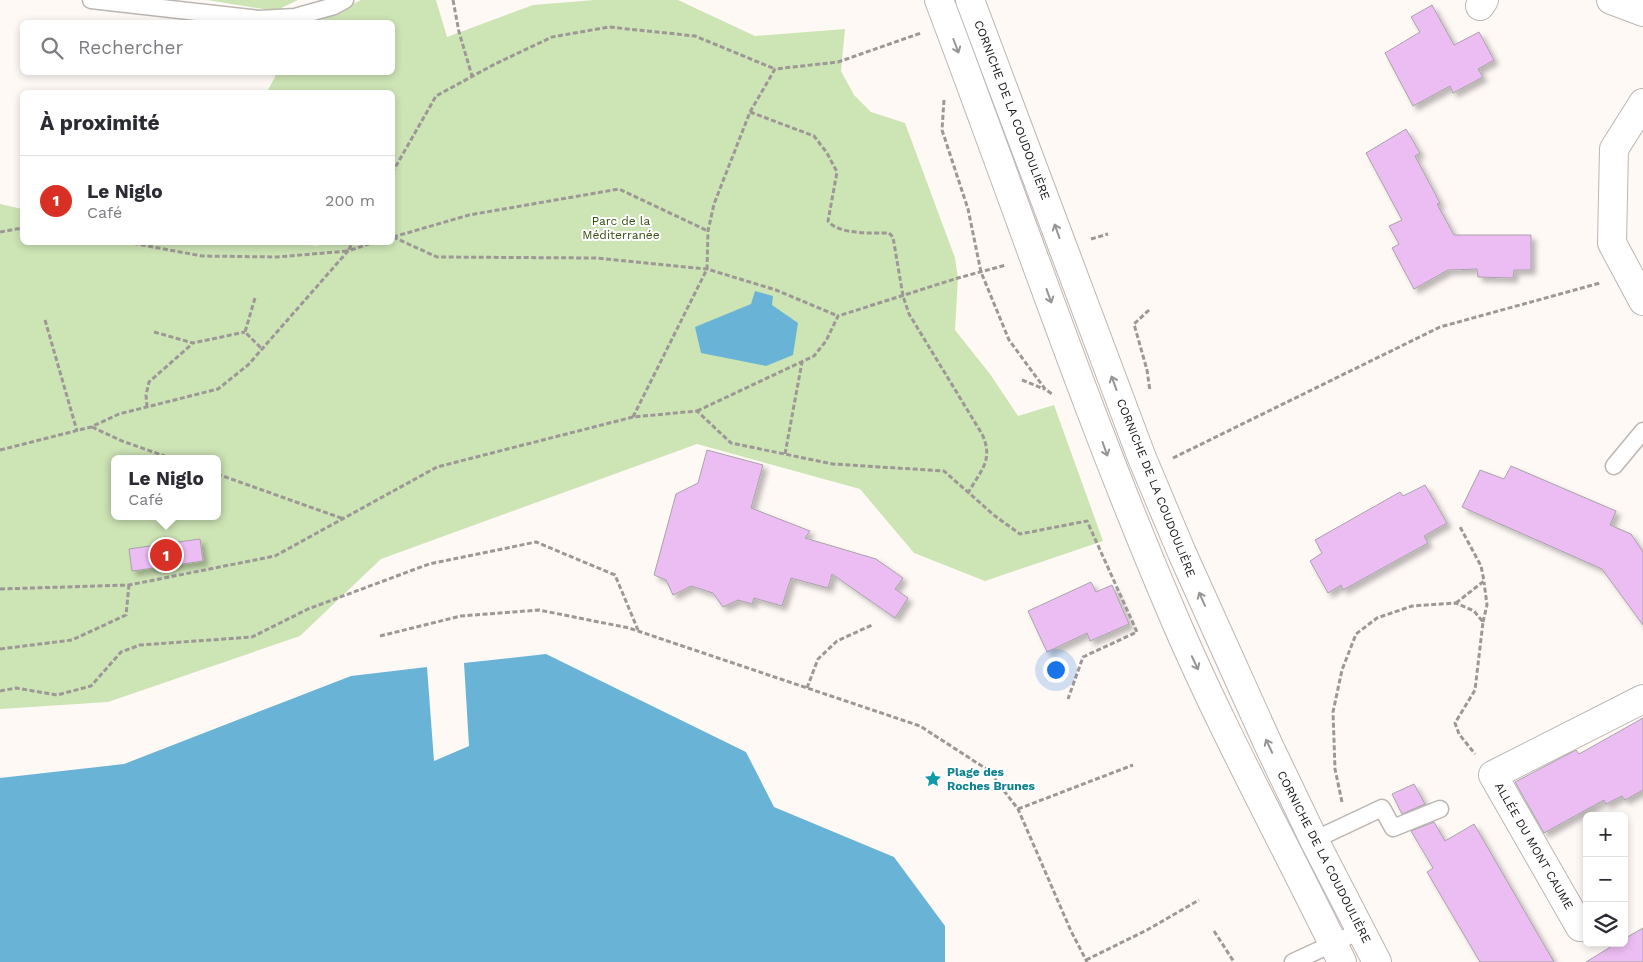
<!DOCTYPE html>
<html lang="fr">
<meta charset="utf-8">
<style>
:root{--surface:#fff;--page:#f7f7f7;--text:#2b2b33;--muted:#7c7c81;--line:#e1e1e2;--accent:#d93025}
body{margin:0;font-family:"Work Sans",sans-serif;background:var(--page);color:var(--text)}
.controls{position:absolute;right:15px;bottom:15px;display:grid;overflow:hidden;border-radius:8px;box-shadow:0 2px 8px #0003}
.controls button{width:45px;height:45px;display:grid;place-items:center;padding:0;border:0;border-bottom:1px solid var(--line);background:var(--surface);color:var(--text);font:25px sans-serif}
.you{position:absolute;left:1055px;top:669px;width:18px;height:18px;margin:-12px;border:4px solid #fff;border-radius:50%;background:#1a73e8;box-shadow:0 0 0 8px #1a73e833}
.badge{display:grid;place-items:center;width:32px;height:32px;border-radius:50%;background:var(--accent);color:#fff;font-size:16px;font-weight:700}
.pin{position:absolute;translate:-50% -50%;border:2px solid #fff;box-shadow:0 1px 5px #0006}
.popup{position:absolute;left:111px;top:455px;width:110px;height:65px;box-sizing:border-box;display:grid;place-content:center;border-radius:8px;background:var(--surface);filter:drop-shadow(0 1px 4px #0005);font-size:16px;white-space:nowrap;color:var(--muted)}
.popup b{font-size:19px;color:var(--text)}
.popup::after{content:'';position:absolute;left:50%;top:100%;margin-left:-10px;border:10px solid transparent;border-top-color:var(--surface)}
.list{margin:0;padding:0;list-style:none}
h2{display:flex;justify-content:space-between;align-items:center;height:65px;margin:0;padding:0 20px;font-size:21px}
h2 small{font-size:16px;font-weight:400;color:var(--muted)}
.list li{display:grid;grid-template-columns:32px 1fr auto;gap:15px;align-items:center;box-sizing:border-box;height:90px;padding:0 20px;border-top:1px solid var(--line)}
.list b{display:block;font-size:19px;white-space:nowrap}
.list p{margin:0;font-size:16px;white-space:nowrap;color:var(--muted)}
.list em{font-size:16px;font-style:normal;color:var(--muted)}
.icon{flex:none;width:28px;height:28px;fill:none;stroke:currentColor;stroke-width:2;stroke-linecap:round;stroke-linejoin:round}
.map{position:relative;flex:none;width:1643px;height:962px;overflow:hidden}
.search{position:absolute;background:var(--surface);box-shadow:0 2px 8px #0003;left:20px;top:20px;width:375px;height:55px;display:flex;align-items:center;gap:12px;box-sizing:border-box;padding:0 18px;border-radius:8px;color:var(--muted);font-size:19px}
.panel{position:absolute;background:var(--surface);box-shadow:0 2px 8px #0003;left:20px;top:90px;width:375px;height:155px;border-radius:8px}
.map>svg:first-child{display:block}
.green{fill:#cde4b5;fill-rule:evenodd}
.water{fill:#69b4d6}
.building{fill:#ecbdf3;stroke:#a7a3a8;filter:url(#shadow)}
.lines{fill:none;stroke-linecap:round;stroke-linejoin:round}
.lane-casing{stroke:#bcb6b2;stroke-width:19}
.street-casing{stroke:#bcb6b2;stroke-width:30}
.secondary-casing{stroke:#bcb6b2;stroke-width:30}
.path{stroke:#9d9896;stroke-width:3;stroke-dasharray:5 2.5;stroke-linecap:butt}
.lane{stroke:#fff;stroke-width:16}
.street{stroke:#fff;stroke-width:28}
.secondary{stroke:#fff;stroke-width:28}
.oneway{stroke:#969594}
.labels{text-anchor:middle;stroke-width:4;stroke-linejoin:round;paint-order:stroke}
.street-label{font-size:12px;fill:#161312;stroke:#fff}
.park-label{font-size:12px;fill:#344e0d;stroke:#fff}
.culture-label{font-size:12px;font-weight:bold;fill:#0d838f;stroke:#fff;text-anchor:start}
</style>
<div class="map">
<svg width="1643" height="962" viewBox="0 0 1643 962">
<defs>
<filter id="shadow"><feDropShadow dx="4.5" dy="4.5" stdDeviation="2.5" flood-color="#0004"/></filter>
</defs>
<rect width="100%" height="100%" fill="#fff9f6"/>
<!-- green -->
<g class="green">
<path d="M207,0h91l-23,11z"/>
<path d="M361,0h75l11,37 86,-32 62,-5h83l77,36 90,-7 -4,42 13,24 17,17 34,11 50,135 3,20 -3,52 35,44 28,42 36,-11 49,136 -118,40 -71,-28 -54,-64 -163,-45 -316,115 -81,77 -192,66 -108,7v-505l22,5v33h261l35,4 -1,-3 75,-1v-150h-125l10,-19 115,-1v-50h-75zM115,459h102v57h-102z"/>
</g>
<!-- water -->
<g class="water">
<path d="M755,291l18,5 -1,9 26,18 -5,32 -27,11 -65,-13 -6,-26 56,-23z"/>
<path d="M546,654l200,98 28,55 120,50 51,69v36h-945v-184l124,-14 227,-88 76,-9 7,94 35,-15 -5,-83z"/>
</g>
<!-- building -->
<g class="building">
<path d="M1432,5l22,40 25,-13 15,28 -16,9 5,8 -30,16 -3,-7 -37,20 -28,-53 35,-21 -9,-15z"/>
<path d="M1406,129l14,24 -5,3 25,47 -3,1 17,31h77v35h-17l-1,8 -35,-1 -1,-8 -29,1 -34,19 -22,-41 7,-4 -10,-18 13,-6 -36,-67z"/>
<path d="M707,450l56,15 -12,43 59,23 -5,7 71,21 27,19 -8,11 13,9 -13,20 -63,-44 -4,14 -37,-10 -9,28 -28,-8 -2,6 -14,-4 -15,7 -10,-14 -22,-7 -18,9 -7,-15 -12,-5 22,-81 22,-11z"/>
<path d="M1511,466l105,45 -6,14 21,9 12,18v73l-41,-56 -140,-62 18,-37 24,9z"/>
<path d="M1425,485l22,38 -23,13 4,7 -85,47 -2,-5 -13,8 -18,-32 12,-8 -7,-13 85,-48 3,4z"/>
<path d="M200,539l3,22 -71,10 -3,-22z"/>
<path d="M1091,582l5,10 16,-7 17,39 -39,17 -3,-8 -40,19 -19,-41z"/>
<path d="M1643,718v72l-18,10 -3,-4 -16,8 -2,-4 -60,33 -29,-51 61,-32 3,4z"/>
<path d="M1414,784l11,20 -23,10 -10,-20z"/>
<path d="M1434,822l11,19 29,-17 80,138h-74l-53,-90 6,-4 -22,-37z"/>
<path d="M1643,928v34h-57l31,-19h7v-4z"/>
</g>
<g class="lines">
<!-- lane casing -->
<g class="lane-casing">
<g id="lane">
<path d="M91,0l168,19 36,-2 39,-11 11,-6"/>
<path d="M1614,466l29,-35"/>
<path d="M1314,840l68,-32 11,20 47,-19"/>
<path d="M1293,962l67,-31"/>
</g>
</g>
<!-- street casing -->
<g class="street-casing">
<g id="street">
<path d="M1611,0l32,12"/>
<path d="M1480,6l4,-6"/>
<path d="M1643,103l-29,46 -2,94 31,58"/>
<path d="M1587,923l-7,4 -87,-152 150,-76"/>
</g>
</g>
<!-- secondary casing -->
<g class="secondary-casing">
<g id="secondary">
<path d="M939,0c77,203 146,409 231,608 51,121 115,236 172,354"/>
<path d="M970,0l172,458 40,95 87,193 45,94 63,122"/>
</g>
</g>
<!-- path -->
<g class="path">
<path d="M453,0l6,32 13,44"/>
<path d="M944,100l-2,30 26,79 13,63 28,68 36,49 7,5"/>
<path d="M750,112l64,24 13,17 10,19 -9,49c11,14 45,12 61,12l4,4 10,59 6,18 73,120c12,26 -1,36 -14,59"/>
<path d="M392,173l44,-77 59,-32 57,-27 57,-10 86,9 80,33"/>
<path d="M0,232l22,-4"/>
<path d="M393,237l44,20 158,1 112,11 69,21 62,26"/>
<path d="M393,237l76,-22 150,-26 89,42"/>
<path d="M1091,239l17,-5"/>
<path d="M126,242l76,14 75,1 71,-6 5,-9"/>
<path d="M255,298l-10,34 17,17"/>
<path d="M1149,310l-15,14 13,46 3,21"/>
<path d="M45,320l32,111"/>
<path d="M154,332l39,11 52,-11"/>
<path d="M1022,380l22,9"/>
<path d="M147,407l-1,-12 3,-13 43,-38"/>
<path d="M697,411l117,-55 12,-15 12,-25 120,-38 48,-13"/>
<path d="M633,417l74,-148 1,-38 6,-27 36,-92 25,-43 63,-7 83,-29"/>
<path d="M92,427l30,14 51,18"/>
<path d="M0,450l91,-23 28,-13 99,-25 30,-24 100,-114 27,-9"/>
<path d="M785,454l17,-92"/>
<path d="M1173,458l267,-131 160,-44"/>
<path d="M217,474l127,45"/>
<path d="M0,589l129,-4 146,-29 162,-89 196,-50 64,-6 34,32 102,21 111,7 51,45 25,18 67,-13 50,111 -54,25 -15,42"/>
<path d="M1456,603l28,-22 -3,-15 -22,-41"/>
<path d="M1483,622l4,-17 -3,-23"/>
<path d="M380,636l81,-20 78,-6 90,18 291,98 68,44 30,39 53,122 16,31"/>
<path d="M0,649l72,-9 54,-25 3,-30"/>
<path d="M807,688l11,-29 19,-18 35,-16"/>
<path d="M0,691l16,-3 41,7 34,-9 30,-34 19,-7 112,-8 56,-28 121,-45 107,-22 79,33 23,55"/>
<path d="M1342,802l-7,-33 -2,-57 9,-42 14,-36 21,-16 35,-12 44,-3 18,8 9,11 -8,68 -20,33 4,11 16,20"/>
<path d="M1018,809l115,-44"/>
<path d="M1214,931l20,31"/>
<path d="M1086,960l61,-30 52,-30"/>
</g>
<!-- lane -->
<use href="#lane" class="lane"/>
<!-- street -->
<use href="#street" class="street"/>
<!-- secondary -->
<use href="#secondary" class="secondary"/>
</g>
<!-- one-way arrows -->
<defs><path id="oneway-shaft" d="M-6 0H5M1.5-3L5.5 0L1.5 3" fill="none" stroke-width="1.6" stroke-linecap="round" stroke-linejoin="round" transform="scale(1.25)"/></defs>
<g class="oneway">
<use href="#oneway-shaft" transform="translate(956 46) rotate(69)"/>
<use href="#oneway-shaft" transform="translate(1057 231) rotate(-110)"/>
<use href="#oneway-shaft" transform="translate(1049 296) rotate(70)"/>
<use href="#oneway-shaft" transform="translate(1114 383) rotate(-110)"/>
<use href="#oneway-shaft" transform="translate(1105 449) rotate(70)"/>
<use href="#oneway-shaft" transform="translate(1202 599) rotate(-114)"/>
<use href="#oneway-shaft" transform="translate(1195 663) rotate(65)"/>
<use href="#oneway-shaft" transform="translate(1269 746) rotate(-115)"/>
</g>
<!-- icons -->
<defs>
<g id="sight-bare" transform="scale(1.35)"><path d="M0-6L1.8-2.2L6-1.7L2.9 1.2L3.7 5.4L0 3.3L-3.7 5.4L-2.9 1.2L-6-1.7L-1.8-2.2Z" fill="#0f9aa8" stroke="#fff" stroke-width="2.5" paint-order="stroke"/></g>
</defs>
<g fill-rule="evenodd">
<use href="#sight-bare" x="933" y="779"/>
</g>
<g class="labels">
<!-- street labels -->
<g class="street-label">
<text transform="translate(1012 110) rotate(69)" y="4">CORNICHE DE LA COUDOULIÈRE</text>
<text transform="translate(1156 488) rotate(68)" y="4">CORNICHE DE LA COUDOULIÈRE</text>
<text transform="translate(1534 846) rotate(60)" y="4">ALLÉE DU MONT CAUME</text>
<text transform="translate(1324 857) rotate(63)" y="4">CORNICHE DE LA COUDOULIÈRE</text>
</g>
<!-- park labels -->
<g class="park-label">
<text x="621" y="225">Parc de la<tspan x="621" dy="14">Méditerranée</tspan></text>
</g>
<!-- culture labels -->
<g class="culture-label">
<text x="947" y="776">Plage des<tspan x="947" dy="14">Roches Brunes</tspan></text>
</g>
</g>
</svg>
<div class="controls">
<button>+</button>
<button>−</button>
<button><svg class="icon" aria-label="layers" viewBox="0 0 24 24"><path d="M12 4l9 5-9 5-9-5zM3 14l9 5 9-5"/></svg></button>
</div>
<div class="you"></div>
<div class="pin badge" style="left:166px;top:555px">1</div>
<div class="popup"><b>Le Niglo</b>Café</div>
<div class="search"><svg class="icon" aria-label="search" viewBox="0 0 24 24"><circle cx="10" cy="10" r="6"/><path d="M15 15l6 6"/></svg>Rechercher</div>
<section class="panel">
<h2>À proximité<small></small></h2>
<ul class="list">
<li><span class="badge">1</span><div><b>Le Niglo</b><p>Café</p></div><em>200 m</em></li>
</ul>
</section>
</div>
